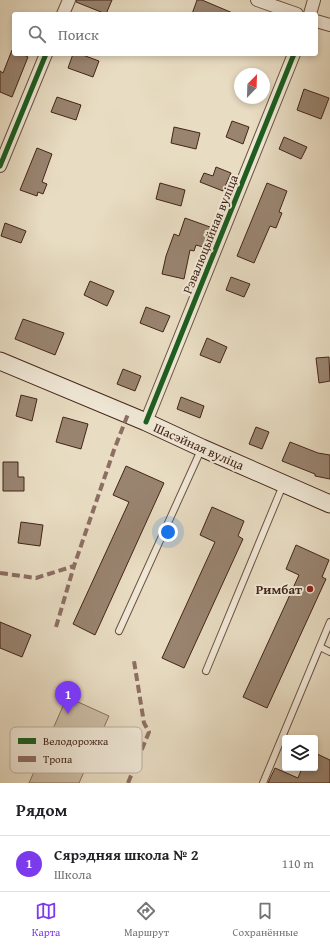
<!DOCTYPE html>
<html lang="ru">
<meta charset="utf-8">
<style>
:root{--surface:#fff;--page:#f6f6f6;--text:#202124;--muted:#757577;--line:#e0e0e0;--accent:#7c3aed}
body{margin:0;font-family:"Gentium Book Plus",serif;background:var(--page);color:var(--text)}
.controls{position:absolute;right:12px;bottom:12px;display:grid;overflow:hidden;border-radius:4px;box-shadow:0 2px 6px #0003}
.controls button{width:36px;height:36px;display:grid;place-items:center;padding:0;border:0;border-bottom:1px solid var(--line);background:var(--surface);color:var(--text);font:20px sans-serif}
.compass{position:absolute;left:234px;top:68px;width:36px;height:36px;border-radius:50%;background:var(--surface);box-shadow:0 2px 6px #0003;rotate:23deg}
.you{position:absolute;left:168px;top:532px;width:14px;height:14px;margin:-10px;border:3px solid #fff;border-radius:50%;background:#1a73e8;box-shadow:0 0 0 6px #1a73e833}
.badge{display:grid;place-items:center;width:26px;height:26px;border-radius:50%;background:var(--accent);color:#fff;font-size:13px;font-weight:700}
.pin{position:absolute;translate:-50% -33px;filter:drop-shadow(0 1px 2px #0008)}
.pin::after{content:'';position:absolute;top:21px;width:14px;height:12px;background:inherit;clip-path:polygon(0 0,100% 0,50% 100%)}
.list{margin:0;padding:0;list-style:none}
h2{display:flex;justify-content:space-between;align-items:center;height:52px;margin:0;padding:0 16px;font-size:17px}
h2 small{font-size:13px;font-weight:400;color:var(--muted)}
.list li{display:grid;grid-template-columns:26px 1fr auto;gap:12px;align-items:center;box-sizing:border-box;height:56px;padding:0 16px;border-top:1px solid var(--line)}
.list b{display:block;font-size:15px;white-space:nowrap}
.list p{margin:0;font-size:13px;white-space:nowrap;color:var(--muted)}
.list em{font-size:13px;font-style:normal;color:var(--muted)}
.icon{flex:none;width:22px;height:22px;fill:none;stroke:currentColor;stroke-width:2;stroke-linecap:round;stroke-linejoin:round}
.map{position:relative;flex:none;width:330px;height:783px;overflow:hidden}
.search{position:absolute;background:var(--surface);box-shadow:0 2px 6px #0003;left:12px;right:12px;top:12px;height:44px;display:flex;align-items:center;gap:10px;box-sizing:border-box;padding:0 14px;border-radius:4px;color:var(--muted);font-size:15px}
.sheet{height:108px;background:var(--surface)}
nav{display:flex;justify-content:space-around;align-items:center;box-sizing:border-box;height:56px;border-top:1px solid var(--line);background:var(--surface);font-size:11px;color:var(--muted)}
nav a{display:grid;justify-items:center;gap:2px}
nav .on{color:var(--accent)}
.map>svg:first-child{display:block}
.green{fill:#ccbda5;stroke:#88715e}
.building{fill:#998470;stroke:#432518}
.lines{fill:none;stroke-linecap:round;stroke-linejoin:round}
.lane-casing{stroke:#6c5342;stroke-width:8}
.street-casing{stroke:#6c5342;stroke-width:14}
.secondary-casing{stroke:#432518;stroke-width:19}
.lane{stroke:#f0e8d7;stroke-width:6}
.street{stroke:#f0e8d7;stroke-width:12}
.secondary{stroke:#f0e8d7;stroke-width:17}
.quiet{stroke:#8d6e63;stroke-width:4;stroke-dasharray:8 4;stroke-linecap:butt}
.cycleway-casing{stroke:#f0e8d7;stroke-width:8}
.cycleway{stroke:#1b5e20;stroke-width:5}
.poi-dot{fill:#8f2418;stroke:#f0e8d7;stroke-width:1.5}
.labels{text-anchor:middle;stroke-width:4;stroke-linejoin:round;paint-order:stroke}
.street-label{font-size:13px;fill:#432518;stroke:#f0e8d7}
.poi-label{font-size:13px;font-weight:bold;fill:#432518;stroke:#f0e8d7;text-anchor:end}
.key{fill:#f0e8d7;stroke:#bcae9e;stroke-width:1}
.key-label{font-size:11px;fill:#432518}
</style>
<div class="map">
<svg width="330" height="783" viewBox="0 0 330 783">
<rect width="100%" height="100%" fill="#e8dcc2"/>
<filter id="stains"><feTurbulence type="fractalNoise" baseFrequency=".005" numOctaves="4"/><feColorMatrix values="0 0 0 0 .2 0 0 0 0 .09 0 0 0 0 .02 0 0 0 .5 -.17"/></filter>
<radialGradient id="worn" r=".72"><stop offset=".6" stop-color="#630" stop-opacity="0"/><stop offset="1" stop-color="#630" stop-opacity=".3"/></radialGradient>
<!-- green -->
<path class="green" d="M67,697l42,19 -30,67h-50z"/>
<!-- building -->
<g class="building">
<path d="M76,0h36l-6,14 -30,-12z"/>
<path d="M197,0h5l33,14h-43z"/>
<path d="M12,50l2,1v3h7l7,3 -16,40 -12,-5v-21l3,2z"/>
<path d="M73,54h7l19,7 -6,16 -25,-9z"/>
<path d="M304,89l25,9 -8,21 -24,-9z"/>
<path d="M57,97l24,8 -5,15 -25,-8z"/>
<path d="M232,121l17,6 -6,17 -17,-7z"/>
<path d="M174,127l26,6 -4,16 -25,-6z"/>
<path d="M284,137l23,10 -6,12 -22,-10z"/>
<path d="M37,148l15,6 -10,28 5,2 -4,10 -5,-2 -1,4 -17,-6z"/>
<path d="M216,167l15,6 -8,18 -23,-9 4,-9 9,3z"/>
<path d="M160,183l25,7 -4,16 -25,-7z"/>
<path d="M267,183l20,8 -8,21 3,1 -6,15 -6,-2 -16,37 -17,-7z"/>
<path d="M185,218l25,9 -7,20 -7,-2 -2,6 -4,-1 -6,29 -22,-5 4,-18 8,-22 5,2z"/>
<path d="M5,223l21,8 -5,12 -20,-7z"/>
<path d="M231,277l19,7 -6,13 -18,-7z"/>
<path d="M90,281l24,10 -7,15 -23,-11z"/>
<path d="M146,307l24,9 -7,16 -23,-9z"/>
<path d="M23,319l41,14 -9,22 -40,-16z"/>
<path d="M207,338l20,9 -7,16 -20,-8z"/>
<path d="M329,357l1,24 -11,2 -3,-25z"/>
<path d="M123,369l18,7 -6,15 -18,-7z"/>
<path d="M21,395l16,4 -5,22 -16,-5z"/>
<path d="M181,397l23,9 -4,12 -23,-9z"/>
<path d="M63,417l25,7 -7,25 -25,-7z"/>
<path d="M256,427l13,5 -7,17 -13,-5z"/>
<path d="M290,442l28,11 12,2v24l-15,-3v-2l-33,-13z"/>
<path d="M3,462h15v15h6v14h-21z"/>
<path d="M126,466l38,17 -69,152 -22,-11 56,-122 -16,-7z"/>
<path d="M212,507l32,14 -6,15 5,3 -59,129 -22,-10 53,-116 -15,-7z"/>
<path d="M21,522l22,3 -3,21 -22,-3z"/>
<path d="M296,545l33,15 -7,17 4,2 -59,129 -24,-11 56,-122 -13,-6z"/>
<path d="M0,622l31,13 -9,22 -22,-9z"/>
<path d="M315,753l15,7v23h-62l7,-15 23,10 4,-10h13z"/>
</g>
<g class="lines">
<!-- lane casing -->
<g class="lane-casing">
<g id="lane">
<path d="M119,631l82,-181"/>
<path d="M320,647l10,5"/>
<path d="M206,671l77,-186"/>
<path d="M263,783l67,-161"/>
</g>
</g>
<!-- street casing -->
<g class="street-casing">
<g id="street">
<path d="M257,0l40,14"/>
<path d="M63,14l6,-14"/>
<path d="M310,14l4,-14"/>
<path d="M316,21l14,4"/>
<path d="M0,166l46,-112"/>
<path d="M146,422l148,-368"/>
</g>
</g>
<!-- secondary casing -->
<g class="secondary-casing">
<path id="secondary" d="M0,361l146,61 56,26 128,56"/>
</g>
<!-- lane -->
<use href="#lane" class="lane"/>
<!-- street -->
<use href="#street" class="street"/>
<!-- secondary -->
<use href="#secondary" class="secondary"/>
<!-- quiet -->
<g class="quiet">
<path d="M0,573l36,5 38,-12 40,-116 14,-36"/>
<path d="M56,627l18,-61"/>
<path d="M128,783l21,-51 -5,-9 -10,-62"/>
</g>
<!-- cycleway casing -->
<g class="cycleway-casing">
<g id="cycleway">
<path d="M0,166l46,-112"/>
<path d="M146,422l148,-368"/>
</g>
</g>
<!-- cycleway -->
<use href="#cycleway" class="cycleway"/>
</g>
<!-- markers -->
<circle class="poi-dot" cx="310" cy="589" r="4"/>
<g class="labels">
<!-- street labels -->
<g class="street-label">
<text transform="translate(210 234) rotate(-68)" y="5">Рэвалюцыйная вуліца</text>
<text transform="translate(199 446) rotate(24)" y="5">Шасэйная вуліца</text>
</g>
<!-- poi labels -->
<g class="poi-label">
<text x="302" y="594">Римбат</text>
</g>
</g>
<!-- legend -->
<rect x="10" y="727" width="132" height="46" rx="6" class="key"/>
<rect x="18" y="738" width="18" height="6" fill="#1b5e20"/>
<rect x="18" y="756" width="18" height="6" fill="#8d6e63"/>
<g class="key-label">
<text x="43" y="745">Велодорожка</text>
<text x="43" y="763">Тропа</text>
</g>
<rect width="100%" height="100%" filter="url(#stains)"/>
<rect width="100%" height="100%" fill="url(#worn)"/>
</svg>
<div class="controls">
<button><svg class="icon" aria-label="layers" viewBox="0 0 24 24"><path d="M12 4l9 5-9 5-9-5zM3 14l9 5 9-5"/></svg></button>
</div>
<svg class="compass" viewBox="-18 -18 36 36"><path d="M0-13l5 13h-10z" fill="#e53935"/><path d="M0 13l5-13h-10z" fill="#757577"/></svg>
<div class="you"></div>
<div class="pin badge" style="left:68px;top:714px">1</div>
<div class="search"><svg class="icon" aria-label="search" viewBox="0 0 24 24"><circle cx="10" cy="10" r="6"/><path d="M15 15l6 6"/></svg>Поиск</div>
</div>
<section class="sheet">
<h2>Рядом<small></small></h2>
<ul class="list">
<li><span class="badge">1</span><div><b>Сярэдняя школа № 2</b><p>Школа</p></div><em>110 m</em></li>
</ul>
</section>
<nav>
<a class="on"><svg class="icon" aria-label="map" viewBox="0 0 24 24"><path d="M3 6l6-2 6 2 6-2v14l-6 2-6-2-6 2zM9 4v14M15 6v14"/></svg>Карта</a>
<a><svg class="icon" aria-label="directions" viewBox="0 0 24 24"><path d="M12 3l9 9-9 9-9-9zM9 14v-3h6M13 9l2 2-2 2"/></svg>Маршрут</a>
<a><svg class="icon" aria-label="saved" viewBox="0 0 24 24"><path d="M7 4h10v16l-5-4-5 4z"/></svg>Сохранённые</a>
</nav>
